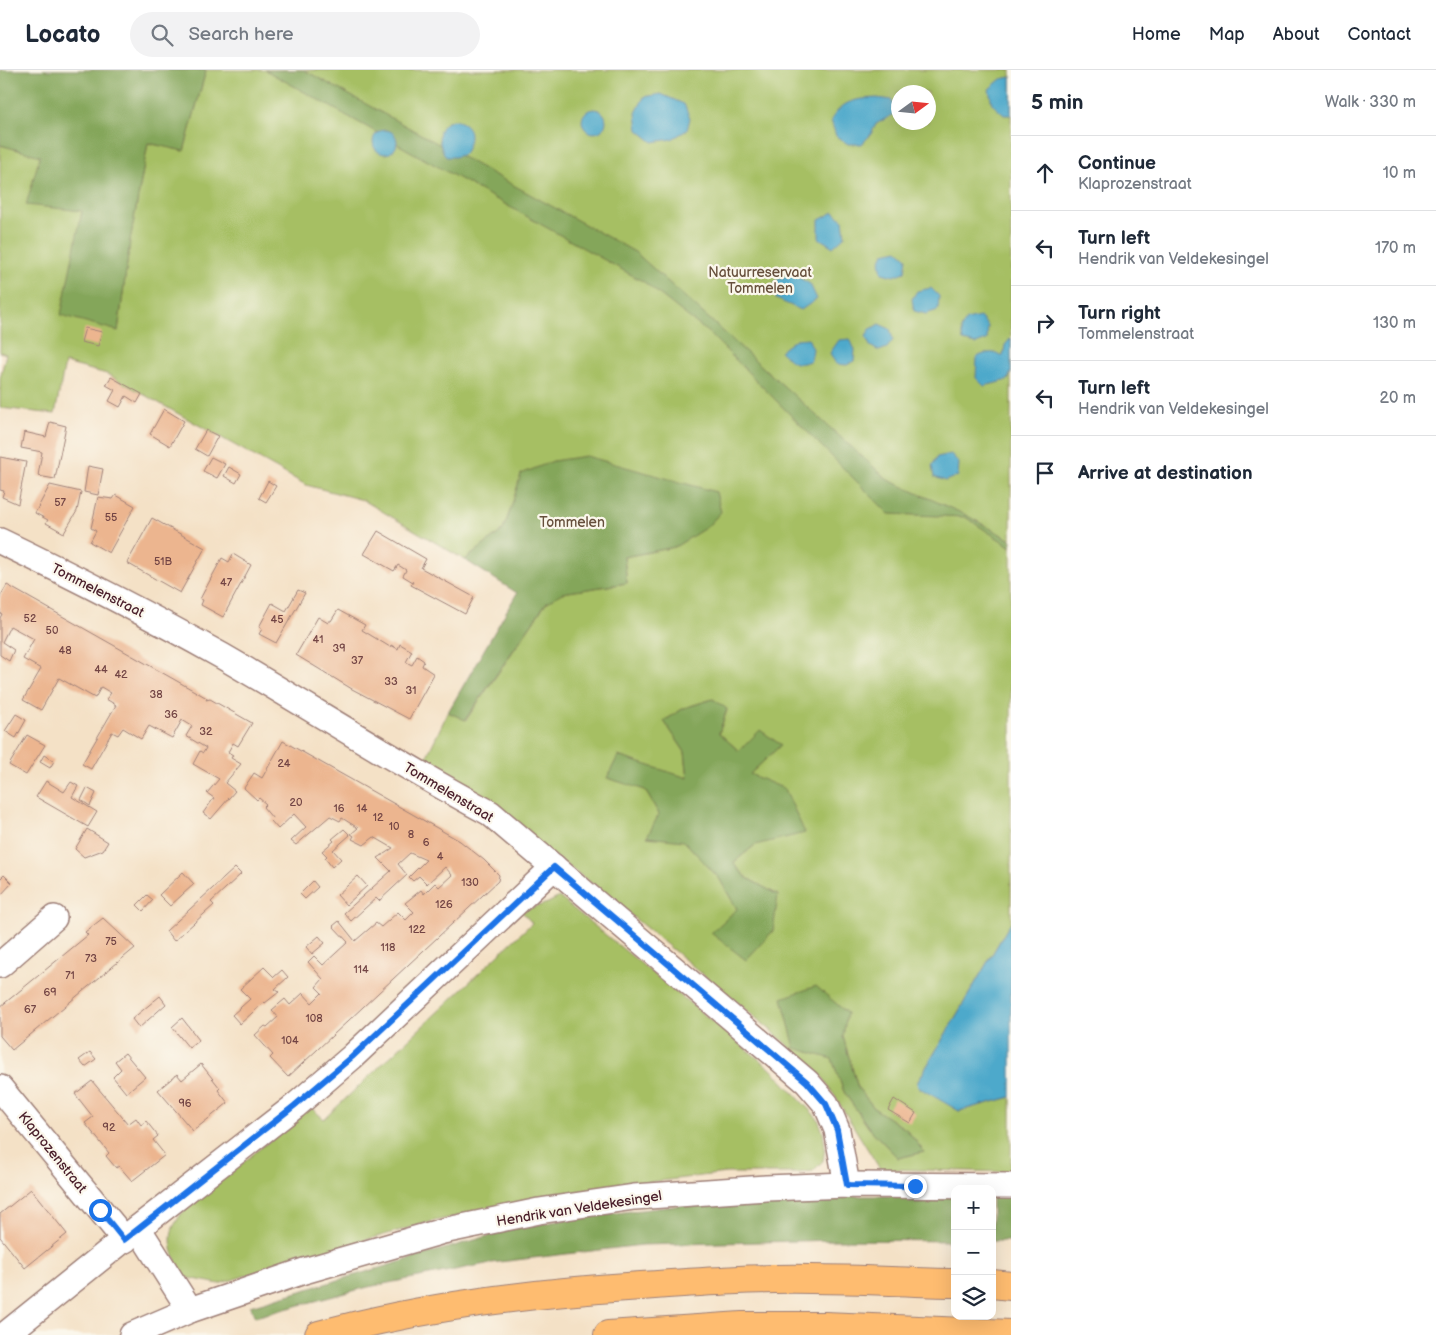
<!DOCTYPE html>
<meta charset="utf-8">
<style>
:root{--surface:#fff;--page:#f2f2f3;--text:#1f2937;--muted:#747a83;--line:#e0e1e3}
body{margin:0;font-family:"Balsamiq Sans",sans-serif;background:var(--page);color:var(--text)}
.controls{position:absolute;right:15px;bottom:15px;display:grid;overflow:hidden;border-radius:10px;box-shadow:0 5px 20px #0002}
.controls button{width:45px;height:45px;display:grid;place-items:center;padding:0;border:0;border-bottom:1px solid var(--line);background:var(--surface);color:var(--text);font:25px sans-serif}
.compass{position:absolute;left:891px;top:15px;width:45px;height:45px;border-radius:50%;background:var(--surface);box-shadow:0 5px 20px #0002;rotate:75deg}
.stop{position:absolute;width:15px;height:15px;margin:-11px;border:4px solid #1a73e8;border-radius:50%;background:#fff}
.stop.end{background:#1a73e8;border-color:#fff;box-shadow:0 1px 5px #0008}
.list{margin:0;padding:0;list-style:none}
h2{display:flex;justify-content:space-between;align-items:center;height:65px;margin:0;padding:0 20px;font-size:21px}
h2 small{font-size:16px;font-weight:400;color:var(--muted)}
.list li{display:grid;grid-template-columns:32px 1fr auto;gap:15px;align-items:center;box-sizing:border-box;height:75px;padding:0 20px;border-top:1px solid var(--line)}
.list b{display:block;font-size:19px;white-space:nowrap}
.list p{margin:0;font-size:16px;white-space:nowrap;color:var(--muted)}
.list em{font-size:16px;font-style:normal;color:var(--muted)}
.icon{flex:none;width:28px;height:28px;fill:none;stroke:currentColor;stroke-width:2;stroke-linecap:round;stroke-linejoin:round}
.map{position:relative;flex:none;width:1011px;height:1265px;overflow:hidden}
header{display:flex;align-items:center;gap:30px;box-sizing:border-box;height:70px;padding:0 25px;background:var(--surface);border-bottom:1px solid var(--line)}
header strong{font-size:24px}
nav{display:flex;gap:28px;margin-inline-start:auto;font-size:18px}
.search{width:350px;height:45px;background:var(--page);display:flex;align-items:center;gap:12px;box-sizing:border-box;padding:0 18px;border-radius:28px;color:var(--muted);font-size:19px}
main{display:flex}
aside{flex:1;background:var(--surface)}
.map>svg:first-child{display:block}
.green{fill:#a6bf64;stroke:#786f48;fill-rule:evenodd}
.forest{fill:#84a65a;stroke:#676242}
.water{fill:#4da9cb;stroke:#4c647b}
.building{fill:#ecb58f}
.lines{fill:none;stroke-linecap:round;stroke-linejoin:round}
.street-casing{stroke:#9f8078;stroke-width:28}
.highway-casing{stroke:#9f8078;stroke-width:30}
.street{stroke:#fff;stroke-width:25}
.highway{stroke:#febc70;stroke-width:28}
.route{stroke:#1a73e8;stroke-width:6}
.labels{text-anchor:middle;stroke-width:4.5;stroke-linejoin:round;paint-order:stroke}
.number-label{font-size:11px;fill:#724444}
.park-label{font-size:14px;fill:#664f3c;stroke:#fbf7ec}
.street-label{font-size:14px;fill:#4a1f2b;stroke:#fbf7ec}
</style>
<header>
<strong>Locato</strong>
<div class="search"><svg class="icon" aria-label="search" viewBox="0 0 24 24"><circle cx="10" cy="10" r="6"/><path d="M15 15l6 6"/></svg>Search here</div>
<nav><a>Home</a><a>Map</a><a>About</a><a>Contact</a></nav>
</header>
<main>
<div class="map">
<svg width="1011" height="1265" viewBox="0 0 1011 1265">
<rect width="100%" height="100%" fill="#fbf7ec"/>
<filter id="ink" filterUnits="userSpaceOnUse"><feTurbulence type="fractalNoise" baseFrequency=".02" numOctaves="2"/><feDisplacementMap in="SourceGraphic" scale="10" xChannelSelector="R" yChannelSelector="G"/><feConvolveMatrix kernelMatrix="1 2 1 2 8 2 1 2 1" color-interpolation-filters="sRGB"/></filter>
<filter id="wash" filterUnits="userSpaceOnUse"><feTurbulence type="fractalNoise" baseFrequency=".0096" numOctaves="4" result="noise"/><feDisplacementMap in="SourceGraphic" scale="20" xChannelSelector="R" yChannelSelector="G"/><feGaussianBlur stdDeviation="1.12" result="paint"/><feColorMatrix in="noise" values="0 0 0 0 0 0 0 0 0 0 0 0 0 0 0 0 0 1.4 0 .05"/><feComposite in="paint" operator="in"/></filter>
<g filter="url(#wash)">
<rect width="100%" height="100%" fill="#f4e1c6"/>
<!-- green -->
<g class="green">
<path d="M206,0h805v852l-94,161 42,28 52,-14v75l-131,-3 -56,-90 -51,-47 -179,-147 -170,-123 24,-50 18,8 80,-117 15,-10 66,-10 -3,-26 51,-10 -165,-36 -7,19 -38,30 -102,-60 -57,-15 -199,-111 -42,-11 -10,51 -55,-6v-30l6,-24 -6,-2v-207l41,10 41,55 36,121 12,-90 18,-98 36,8zM898,22h30v30h-30zM713,629l14,11 -8,23 20,18 41,-6 -30,29 5,71 -22,18 14,15 31,17 -41,14 -18,-31 -60,-64 -14,-24 43,-12 -3,-26 -21,-31 20,-13zM843,967l15,51 17,21 32,21 17,22 -26,6 -29,-30 -25,-36 -12,-33z"/>
<path d="M559,827l212,172 47,50 5,13 2,15 -2,14 -10,10 -16,2h-71l-125,15 -167,33 -133,37 -82,26 -35,-7c-8,-14 -17,-33 -11,-49 2,-5 5,-9 8,-14l129,-107 14,12 208,-196 -11,-12 27,-8z"/>
</g>
<!-- forest -->
<g class="forest">
<path d="M0,0h206l-22,81 -36,-8 -18,98 -12,90 -57,-16 21,-104 -56,-6 14,-49 -40,-11z"/>
<path d="M265,0h39l331,182 253,228 78,35 45,25v7l-46,-30 -76,-3 -179,-180 -66,-52z"/>
<path d="M586,386l130,36 5,20 -14,15 -32,20 -51,10 3,26 -65,10 -16,10 -81,117 -17,-8 69,-119 -52,-33 38,-30 7,-19 11,-37 32,-13z"/>
<path d="M713,629l14,10 -8,24 20,18 21,-21 21,15 -31,29 35,15 20,44 -50,12 -22,18 14,15 31,17 -5,36 -27,29 -35,-27 26,-24 -18,-31 -35,-37 -37,-4 12,-23 -14,-24 -38,-12 11,-22 70,22 -3,-26 -21,-31 20,-13z"/>
<path d="M816,916l31,27 -4,24 15,51 17,21 32,21 17,22 -26,6 -29,-30 -25,-36 -12,-33 -37,-11 -13,-50z"/>
<path d="M796,1126h159v45l-117,-1 -196,5 -151,18 -123,24 -113,30 -5,-11 262,-77 63,-11 124,-15z"/>
<rect x="992" y="1126" width="19" height="45"/>
</g>
<!-- water -->
<g class="water">
<path d="M1011,7v38h-7l-12,-11 -3,-15 12,-10z"/>
<path d="M661,24l23,10 6,14 -3,12 -15,9 -19,3 -15,-12 -2,-17 8,-16z"/>
<path d="M877,28l15,2 4,13 -20,11 -5,10 -9,10h-14l-12,-8 -5,-16c12,-20 24,-21 46,-22z"/>
<circle cx="594" cy="51" r="12"/>
<path d="M452,50c22,2 21,19 12,34l-9,3h-9c-8,-13 -12,-31 6,-37z"/>
<circle cx="385" cy="72" r="12"/>
<path d="M834,142l9,8 2,16 -12,11 -14,-9v-18z"/>
<path d="M898,180l9,8 -2,14 -11,4 -12,-3 -2,-12 4,-8z"/>
<path d="M791,203l19,11 7,15 -16,11 -25,-11 -1,-18z"/>
<path d="M931,218l8,8 -1,14 -12,4 -12,-3 -2,-12 5,-8z"/>
<path d="M980,247l8,9 -1,14 -11,4 -13,-3 -2,-12 5,-9z"/>
<path d="M879,254l11,5 3,11 -6,8 -8,3 -9,-5 -4,-9 3,-7z"/>
<path d="M808,268l5,11 -2,11c-15,8 -20,1 -31,-9l16,-12z"/>
<path d="M1011,268v34l-3,8 -24,6 -8,-8 1,-21c10,-5 16,-6 26,-1l2,-11z"/>
<path d="M850,269l5,11 -1,11 -7,4 -11,-1 -6,-11 9,-13z"/>
<path d="M951,384l8,9 -1,13 -12,5 -12,-4 -2,-11 5,-9z"/>
<path d="M1011,852v175l-52,14 -41,-24 -1,-4z"/>
</g>
<g id="blocks">
<!-- building -->
<g class="building">
<path d="M85,258l17,4 -4,14 -17,-4z"/>
<path d="M111,307l31,17 -5,9 -11,-7 -6,11 -11,-6 6,-11 -9,-5z"/>
<path d="M164,339l20,12 -14,25 -20,-12z"/>
<path d="M50,352l16,4 -11,53 -17,-3 4,-24 -21,-4 3,-16 22,5z"/>
<path d="M206,360l12,6 -11,20 -12,-7z"/>
<path d="M0,387l26,5 -8,42 -16,-7 2,-6 -4,-1z"/>
<path d="M211,387l14,7 -8,14 -14,-7z"/>
<path d="M88,396l15,3 -5,26 -14,-3z"/>
<path d="M229,397l12,7 -5,9 -12,-7z"/>
<path d="M268,411l8,5 -10,16 -7,-4z"/>
<path d="M50,415l31,7 -4,19 -13,22 -18,-10 2,-3 -13,-7z"/>
<path d="M116,425l19,11 -26,47 -19,-11 6,-11 -5,-3 7,-31 15,2z"/>
<path d="M152,448l53,30 -25,45 -53,-30z"/>
<path d="M378,461l48,28 -5,9 53,29 -9,17 -54,-29 2,-3 -10,-6 3,-6 -8,-5 -4,6 -30,-17z"/>
<path d="M233,484l18,11 -28,52 -22,-12 2,-5 -3,-1 22,-41 7,4z"/>
<path d="M7,515l200,113 -1,2 4,-1 42,24 -14,23 -5,-3 -5,9 5,3 -2,3 10,6 -16,19 10,8 -24,28 -8,-6 11,-15 -7,-5 12,-14 -26,-15 7,-13 3,2 3,-5 -20,-12 6,-10 -10,-6 -10,18 -23,-12 -8,13 -18,-11 -5,7 -6,-3 -21,37 -9,-5 34,-59 -10,-6 5,-6 -10,-6 -6,11 -36,-20 -18,32 -18,-10 18,-31 -18,-10 11,-20 -24,-13 -8,16 12,8 -5,11 -9,-6v-37l2,-4 -2,-1v-16z"/>
<path d="M298,520l7,3 -29,50 -17,-9 3,-5 -3,-2 13,-24 14,8z"/>
<path d="M338,540l27,15 -3,5 28,17 1,-2 7,4 2,-5 12,7 -6,11 6,3 5,-9 7,5 -2,5 12,8 -25,45 -57,-30 -56,-34 22,-38 10,6 1,-2h2z"/>
<path d="M16,644l10,6 -10,18 -11,-7z"/>
<path d="M27,665l18,10 -19,30 -17,-10z"/>
<path d="M283,671l177,100 24,19 15,15 -1,6 -210,196 -18,-19 3,-3 -18,-20 10,-9 2,1 11,-10 -6,-7 13,-11 5,6 13,-12 9,10 10,-10 -6,-6 7,-8 -15,-17 6,-6 9,9 25,-23 -15,-16 6,-5 16,20 21,-18 5,4 17,-15 8,8 8,-8 -9,-9 16,-13 3,4 11,-11 4,4 13,-12 -7,-8 -18,17 -8,-8 -6,5 -4,-4 17,-17 -16,-7 -12,11 9,11 -28,26 -3,-3 -25,23 -7,-8 47,-42 -13,-13 15,-10 -19,-11 -10,8 -12,-6 2,-3 -3,-2 7,-6 -16,-10 -2,3 -10,-5 -34,29 -5,-4 15,-14 -12,-13 -16,15 -7,-8 2,-2 -10,-12 3,-3 -7,-6 -2,2 -13,-12 10,-15 8,5z"/>
<path d="M44,685l10,6 -4,7 -10,-6z"/>
<path d="M46,711l18,11 7,-10 7,4 -6,11 25,15 -9,15 -52,-30z"/>
<path d="M87,718l9,5 -6,13 -9,-6z"/>
<path d="M87,759l21,13 -5,8 -19,7 -9,-8z"/>
<path d="M344,759l6,6 -17,15 8,9 -9,8 -7,-9 2,-2 -5,-5 12,-10 -2,-2z"/>
<path d="M235,798l6,6 -30,28 3,3 -40,36 -8,-10z"/>
<path d="M183,802l11,12 -24,22 -11,-11z"/>
<path d="M4,805l8,8 -12,13v-19l1,1z"/>
<path d="M358,806l9,10 -21,19 -9,-10z"/>
<path d="M313,811l5,6 -13,12 -5,-5z"/>
<path d="M147,825l6,5 -10,11 -6,-6z"/>
<path d="M103,848l32,30 -123,102 -12,-14v-29l88,-72 -3,-3z"/>
<path d="M319,866l6,7 -13,11 -6,-7z"/>
<path d="M264,897l10,10 8,-7 6,7 -13,12 4,3 -14,11 -1,-1 -24,22 -8,-9 18,-16 -10,-10z"/>
<path d="M160,926l6,8 -27,24 -7,-9z"/>
<path d="M182,948l17,22 -10,8 -17,-21z"/>
<path d="M90,982l6,7 -11,8 -6,-7z"/>
<path d="M125,983l20,24 -19,16 -13,-16 8,-8 -6,-8z"/>
<path d="M201,994l19,24 -2,2 10,13 -35,28 -35,-41 19,-16 5,6z"/>
<path d="M92,1011l36,43 8,-6 5,7 5,-4 12,15 -5,4 12,15 -33,26 -13,-15 -3,2 -10,-12 3,-3 -24,-30 8,-6 -18,-23z"/>
<path d="M894,1029l22,14 -6,10 -22,-13z"/>
<path d="M31,1119l36,45 -42,34 -25,-31v-23z"/>
</g>
</g>
</g>
<g filter="url(#ink)">
<use href="#blocks" fill-opacity="0" stroke="#9f8078" stroke-width="1"/>
<g class="lines">
<!-- street casing -->
<g class="street-casing">
<g id="street">
<path d="M0,471c75,36 149,74 222,115 90,52 176,108 268,157l317,269 19,22 11,26 10,55"/>
<path d="M0,895l54,-47"/>
<path d="M0,1018l125,152"/>
<path d="M138,1158l52,82"/>
<path d="M5,1265l133,-107 157,-122 57,-49 202,-190"/>
<path d="M132,1265l58,-25 114,-39 139,-40 96,-20 95,-14 132,-9 81,-3 164,1"/>
</g>
</g>
<!-- highway casing -->
<g class="highway-casing">
<g id="highway">
<path d="M992,1214l19,2"/>
<path d="M319,1265c105,-29 213,-42 322,-49 56,-4 113,-8 170,-7 48,0 96,3 144,4"/>
<path d="M608,1265l134,-9h83l186,8"/>
</g>
</g>
<!-- street -->
<use href="#street" class="street"/>
<!-- highway -->
<use href="#highway" class="highway"/>
</g>
</g>
<g class="lines" filter="url(#ink)">
<!-- route -->
<path class="route" d="M100,1140l24,30 170,-134 58,-49 202,-190 253,215 19,22 11,26 10,55 68,1"/>
</g>
<g class="labels">
<!-- number labels -->
<g class="number-label">
<text x="60" y="436">57</text>
<text x="111" y="451">55</text>
<text x="163" y="495">51B</text>
<text x="226" y="516">47</text>
<text x="30" y="552">52</text>
<text x="277" y="553">45</text>
<text x="52" y="564">50</text>
<text x="318" y="573">41</text>
<text x="339" y="582">39</text>
<text x="65" y="584">48</text>
<text x="357" y="594">37</text>
<text x="101" y="603">44</text>
<text x="121" y="608">42</text>
<text x="391" y="615">33</text>
<text x="411" y="624">31</text>
<text x="156" y="628">38</text>
<text x="171" y="648">36</text>
<text x="206" y="665">32</text>
<text x="284" y="697">24</text>
<text x="296" y="736">20</text>
<text x="339" y="742">16</text>
<text x="362" y="742">14</text>
<text x="378" y="751">12</text>
<text x="394" y="760">10</text>
<text x="411" y="768">8</text>
<text x="426" y="776">6</text>
<text x="440" y="790">4</text>
<text x="470" y="816">130</text>
<text x="444" y="838">126</text>
<text x="417" y="863">122</text>
<text x="111" y="875">75</text>
<text x="388" y="881">118</text>
<text x="91" y="892">73</text>
<text x="361" y="903">114</text>
<text x="70" y="909">71</text>
<text x="50" y="926">69</text>
<text x="30" y="943">67</text>
<text x="314" y="952">108</text>
<text x="290" y="974">104</text>
<text x="185" y="1037">96</text>
<text x="109" y="1061">92</text>
</g>
<!-- park labels -->
<g class="park-label">
<text x="760" y="207">Natuurreservaat<tspan x="760" dy="16">Tommelen</tspan></text>
<text x="572" y="457">Tommelen</text>
</g>
<!-- street labels -->
<g class="street-label">
<text transform="translate(98 520) rotate(27)" y="5">Tommelenstraat</text>
<text transform="translate(449 722) rotate(31)" y="5">Tommelenstraat</text>
<text transform="translate(53 1082) rotate(51)" y="5">Klaprozenstraat</text>
<text transform="translate(579 1138) rotate(-9)" y="5">Hendrik van Veldekesingel</text>
</g>
</g>
</svg>
<div class="controls">
<button>+</button>
<button>−</button>
<button><svg class="icon" aria-label="layers" viewBox="0 0 24 24"><path d="M12 4l9 5-9 5-9-5zM3 14l9 5 9-5"/></svg></button>
</div>
<svg class="compass" viewBox="-18 -18 36 36"><path d="M0-13l5 13h-10z" fill="#e53935"/><path d="M0 13l5-13h-10z" fill="#747a83"/></svg>
<div class="stop" style="left:100px;top:1140px"></div>
<div class="stop end" style="left:915px;top:1116px"></div>
</div>
<aside>
<h2>5 min<small>Walk · 330 m</small></h2>
<ul class="list">
<li><svg class="icon" aria-label="ahead" viewBox="0 0 24 24"><path d="M12 20V5M6 11l6-6 6 6"/></svg><div><b>Continue</b><p>Klaprozenstraat</p></div><em>10 m</em></li>
<li><svg class="icon" aria-label="left" viewBox="0 0 24 24"><path d="M17 20v-9H6M10 6l-5 5 5 5"/></svg><div><b>Turn left</b><p>Hendrik van Veldekesingel</p></div><em>170 m</em></li>
<li><svg class="icon" aria-label="right" viewBox="0 0 24 24"><path d="M7 20v-9h11M14 6l5 5-5 5"/></svg><div><b>Turn right</b><p>Tommelenstraat</p></div><em>130 m</em></li>
<li><svg class="icon" aria-label="left" viewBox="0 0 24 24"><path d="M17 20v-9H6M10 6l-5 5 5 5"/></svg><div><b>Turn left</b><p>Hendrik van Veldekesingel</p></div><em>20 m</em></li>
<li><svg class="icon" aria-label="arrive" viewBox="0 0 24 24"><path d="M6 21V4h12l-3 4 3 4H6"/></svg><div><b>Arrive at destination</b></div></li>
</ul>
</aside>
</main>
